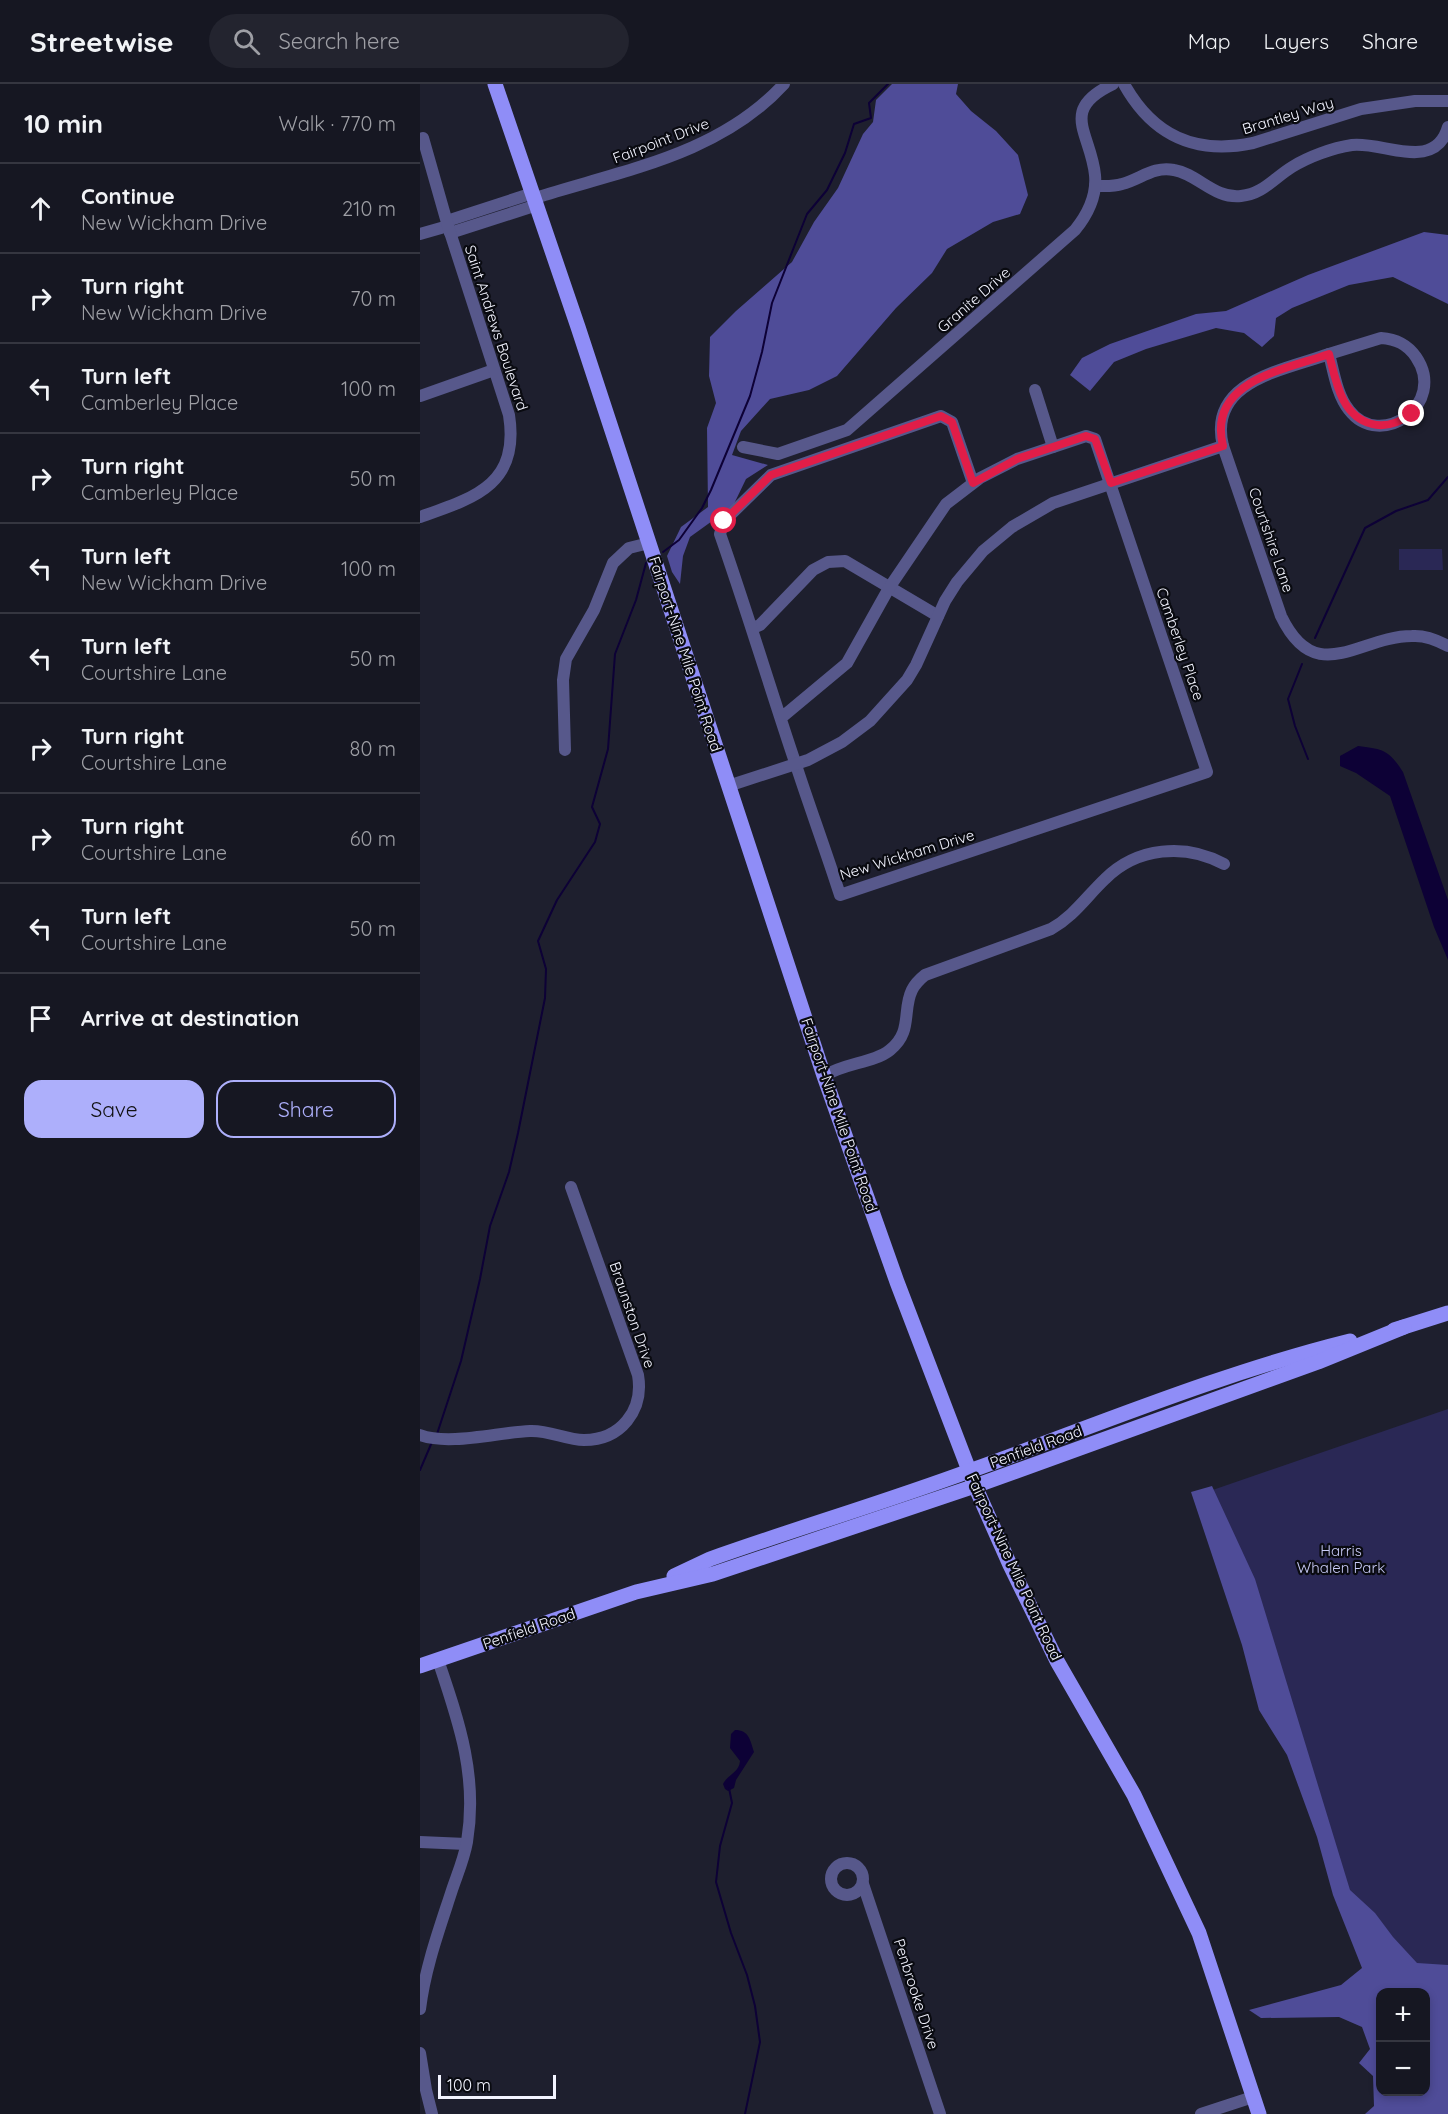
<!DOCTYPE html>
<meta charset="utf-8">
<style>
:root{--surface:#161722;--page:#23242f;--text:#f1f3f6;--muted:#9e9fa5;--line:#353640;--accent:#adaffb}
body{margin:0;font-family:Quicksand,sans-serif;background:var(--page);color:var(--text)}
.controls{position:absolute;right:18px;bottom:18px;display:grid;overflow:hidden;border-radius:12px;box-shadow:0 3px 9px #0003}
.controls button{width:54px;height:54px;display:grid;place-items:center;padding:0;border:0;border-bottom:2px solid var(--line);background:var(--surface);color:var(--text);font:30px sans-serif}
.scale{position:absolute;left:18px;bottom:15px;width:118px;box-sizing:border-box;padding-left:6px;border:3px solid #f3f4ff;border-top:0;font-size:16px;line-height:21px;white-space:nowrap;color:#f3f4ff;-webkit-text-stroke:4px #090a10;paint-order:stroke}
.stop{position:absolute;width:18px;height:18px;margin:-14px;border:4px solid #e11d48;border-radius:50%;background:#fff}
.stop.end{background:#e11d48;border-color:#fff;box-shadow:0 2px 6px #0008}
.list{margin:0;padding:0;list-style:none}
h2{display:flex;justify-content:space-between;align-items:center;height:78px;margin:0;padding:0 24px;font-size:26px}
h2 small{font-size:20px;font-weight:400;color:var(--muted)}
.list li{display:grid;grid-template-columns:39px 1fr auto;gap:18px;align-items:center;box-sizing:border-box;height:90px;padding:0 24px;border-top:2px solid var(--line)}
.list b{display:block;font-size:22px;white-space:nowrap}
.list p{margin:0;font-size:20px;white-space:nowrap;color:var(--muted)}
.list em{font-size:20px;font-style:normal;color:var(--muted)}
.actions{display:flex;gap:12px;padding:18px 24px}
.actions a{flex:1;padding:14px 0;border:2px solid var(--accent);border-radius:18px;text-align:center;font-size:21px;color:var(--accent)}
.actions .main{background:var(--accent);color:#111}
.icon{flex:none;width:33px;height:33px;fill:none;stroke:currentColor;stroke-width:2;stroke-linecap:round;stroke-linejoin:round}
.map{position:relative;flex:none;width:1028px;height:2030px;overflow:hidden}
header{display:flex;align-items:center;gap:36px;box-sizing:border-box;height:84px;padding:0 30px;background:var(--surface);border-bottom:2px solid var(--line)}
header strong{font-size:28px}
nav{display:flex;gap:33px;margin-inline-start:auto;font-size:21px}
.search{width:420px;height:54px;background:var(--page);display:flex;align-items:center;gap:15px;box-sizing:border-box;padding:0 21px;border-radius:33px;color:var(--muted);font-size:22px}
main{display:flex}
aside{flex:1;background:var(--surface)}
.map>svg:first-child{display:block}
.green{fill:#2a2855}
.forest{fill:#4f4c98;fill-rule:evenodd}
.water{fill:#0d0136}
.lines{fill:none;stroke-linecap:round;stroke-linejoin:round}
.stream{stroke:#0d0136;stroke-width:2}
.minor{stroke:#57588b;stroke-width:12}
.major{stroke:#8f8df7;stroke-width:15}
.route{stroke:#e11d48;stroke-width:8}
.labels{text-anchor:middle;stroke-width:4.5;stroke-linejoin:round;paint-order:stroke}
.street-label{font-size:15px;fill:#f3f4ff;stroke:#090a10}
.park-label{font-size:15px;fill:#caccf8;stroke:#090a10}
</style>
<header>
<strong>Streetwise</strong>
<div class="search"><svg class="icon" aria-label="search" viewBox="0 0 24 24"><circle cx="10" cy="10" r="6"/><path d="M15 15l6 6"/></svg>Search here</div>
<nav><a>Map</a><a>Layers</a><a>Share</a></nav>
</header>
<main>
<aside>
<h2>10 min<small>Walk · 770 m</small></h2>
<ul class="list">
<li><svg class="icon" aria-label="ahead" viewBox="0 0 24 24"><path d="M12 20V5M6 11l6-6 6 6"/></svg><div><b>Continue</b><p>New Wickham Drive</p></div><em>210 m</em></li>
<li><svg class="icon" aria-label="right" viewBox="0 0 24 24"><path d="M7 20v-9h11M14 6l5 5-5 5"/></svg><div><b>Turn right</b><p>New Wickham Drive</p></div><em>70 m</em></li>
<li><svg class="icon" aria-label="left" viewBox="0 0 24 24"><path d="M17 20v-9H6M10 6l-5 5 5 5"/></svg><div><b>Turn left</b><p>Camberley Place</p></div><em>100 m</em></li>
<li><svg class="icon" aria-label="right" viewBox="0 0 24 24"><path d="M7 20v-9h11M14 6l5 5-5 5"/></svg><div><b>Turn right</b><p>Camberley Place</p></div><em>50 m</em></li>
<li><svg class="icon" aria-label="left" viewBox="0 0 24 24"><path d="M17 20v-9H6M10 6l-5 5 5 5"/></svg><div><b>Turn left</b><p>New Wickham Drive</p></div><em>100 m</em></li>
<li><svg class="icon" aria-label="left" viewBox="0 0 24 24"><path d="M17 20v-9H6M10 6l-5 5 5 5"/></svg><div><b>Turn left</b><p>Courtshire Lane</p></div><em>50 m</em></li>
<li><svg class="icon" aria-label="right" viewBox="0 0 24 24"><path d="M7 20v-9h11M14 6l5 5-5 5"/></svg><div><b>Turn right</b><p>Courtshire Lane</p></div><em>80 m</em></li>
<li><svg class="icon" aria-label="right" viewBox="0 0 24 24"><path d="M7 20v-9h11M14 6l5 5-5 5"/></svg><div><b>Turn right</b><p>Courtshire Lane</p></div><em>60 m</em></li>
<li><svg class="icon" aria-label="left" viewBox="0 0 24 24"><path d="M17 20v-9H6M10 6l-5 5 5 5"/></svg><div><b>Turn left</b><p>Courtshire Lane</p></div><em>50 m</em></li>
<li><svg class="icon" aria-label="arrive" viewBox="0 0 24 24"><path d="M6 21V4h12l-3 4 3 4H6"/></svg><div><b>Arrive at destination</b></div></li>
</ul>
<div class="actions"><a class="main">Save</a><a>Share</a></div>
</aside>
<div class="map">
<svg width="1028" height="2030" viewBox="0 0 1028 2030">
<rect width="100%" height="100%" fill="#1e1f2e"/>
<!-- green -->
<g class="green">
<path d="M979,465h43l1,21h-44z"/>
<path d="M1028,1325v705l-22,-122 -56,-21 -166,-478z"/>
</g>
<!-- forest -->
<g class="forest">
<path d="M472,0h66l-2,10 15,17 25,20 22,24 10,40 -8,19 -27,8 -46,27 -15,24 -36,35 -59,68 -28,14 -39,9 -29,32 -9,24 36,10 -22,14 -13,27 -43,31 -7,19 -3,28 -8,-12 -5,-16 14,-29 27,-20 -1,-79 9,-25 -7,-27 1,-39 26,-26 56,-49 22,-40 24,-34 25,-54 10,-12 3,-22z"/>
<path d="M1004,148l24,3v69l-55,-27 -44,8 -57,23 -16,10 -2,18 -12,11 -18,-14 -28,-5 -70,21 -32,13 -24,29 -20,-16 12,-17 28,-14 86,-30 30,-3 82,-36z"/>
<path d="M792,1402l43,93 95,311 25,23 18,24 24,26 31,2v149h-83l9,-8 -1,-30 -14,-13 11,-14 -8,-22 -23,-10 -78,1 -12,-8 92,-25 21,-17 -29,-73 -16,-58 -30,-82 -28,-45 -17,-65 -51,-153zM960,1908h46v100h-46z"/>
</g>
<!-- water -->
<g class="water">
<path d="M938,662c25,3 31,4 45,26l45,128v60l-14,-33 -44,-131 -34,-23 -16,-7v-10z"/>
<path d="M315,1646c14,0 15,10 19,22l-18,28 -2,8 -6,3 -3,-2 -2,-5c5,-10 16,-11 17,-23l-10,-13 1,-14z"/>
</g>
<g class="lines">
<!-- stream -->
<g class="stream">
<path d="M243,468l16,-12 23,-32 9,-18 39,-94 12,-44 10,-49 22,-56 13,-33 20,-24 18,-37 9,-29 17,-6 -2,-15 19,-19"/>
<path d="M895,554l50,-110 31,-17 32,-11 20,-23"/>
<path d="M882,580l-14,35 7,27 13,33"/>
<path d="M17,1350l24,-73 19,-82 10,-53 19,-54 9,-39 27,-135 1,-29 -8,-28 19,-41 38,-58 5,-18 -8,-17 16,-58 7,-95 21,-54 10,-37"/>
<path d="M0,1386l12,-28"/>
<path d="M309,1704l3,15 -12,43 -4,36 15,51 16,42 8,31 5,36 -15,72"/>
</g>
<!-- minor -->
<g class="minor">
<path d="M704,0c29,52 71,71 129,59l108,-34 54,-8h33"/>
<path d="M675,102c9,0 18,1 27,-2 19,-5 31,-18 52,-14 24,4 40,29 67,26 22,-2 33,-18 51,-29 16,-10 40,-19 60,-22 31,-4 83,28 96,-18"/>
<path d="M115,114c88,-28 184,-43 249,-114"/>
<path d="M27,137l86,-28"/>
<path d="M30,149l87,-28"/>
<path d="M0,150l28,-8"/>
<path d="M961,254c15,1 26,6 35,19 32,47 -36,94 -67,53 -12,-15 -15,-37 -20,-56z"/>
<path d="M909,270c-45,16 -122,27 -106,92l58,170c35,73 78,20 131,20 13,-1 25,4 36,10"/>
<path d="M615,306l18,57"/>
<path d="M0,312l74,-26"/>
<path d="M323,363l35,7 69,-24 228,-200c13,-16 22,-34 20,-55 -4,-42 -37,-65 18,-91"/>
<path d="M0,433c54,-19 100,-32 89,-102l-61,-189 -25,-88"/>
<path d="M333,544l7,-3 53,-55 15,-8 17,-1 93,55"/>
<path d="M361,634l66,-55 42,-75 57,-84 34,-26 37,-19 69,-23 9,3 112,333 -367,123c-14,-44 -30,-87 -44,-130 -26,-77 -49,-154 -76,-231l4,-13 47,-46 170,-59 11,6 21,61"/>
<path d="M145,666l-2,-70 3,-21 28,-49 19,-47 16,-15 20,-5"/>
<path d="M308,702l80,-26 34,-18 28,-21 37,-41 9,-15 29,-64 12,-19 26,-31 29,-24 41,-24 170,-57"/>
<path d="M404,992c20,-13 50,-13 66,-26 23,-18 12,-40 22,-60 3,-6 8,-11 13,-15l126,-46c23,-13 35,-32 54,-50 32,-32 80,-36 119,-15"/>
<path d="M0,1351c29,11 79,-3 110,-4 19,-1 36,9 54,9 37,0 60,-30 54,-65l-67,-188"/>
<path d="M0,1758l46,2"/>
<circle cx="427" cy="1795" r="16"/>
<path d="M443,1800l77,230"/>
<path d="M0,1925c5,-41 19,-79 32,-119 5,-15 12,-31 15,-48 11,-66 -8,-120 -29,-182"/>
<path d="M0,1969l6,37 6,24"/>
<path d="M781,2030l52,-17"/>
</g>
<!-- major -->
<g class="major">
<path d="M75,0l83,243 246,749 73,206 78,204 35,79 47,96 77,134 65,138 60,181"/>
<path d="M974,1246l54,-17"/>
<path d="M254,1492l36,-17c87,-31 176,-57 262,-89 125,-45 249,-97 378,-129"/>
<path d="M0,1582l216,-74 77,-18 262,-88 343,-124 86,-35"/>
</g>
</g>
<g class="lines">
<!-- route -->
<path class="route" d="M304,437l47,-46 170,-59 11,6 21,61 44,-24 69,-23 9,3 16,44 112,-37c-16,-65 61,-76 106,-92 7,27 12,62 43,70 14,4 28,-2 40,-10"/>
</g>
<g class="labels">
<!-- street labels -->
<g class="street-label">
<text transform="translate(868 32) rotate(-17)" y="5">Brantley Way</text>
<text transform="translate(241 57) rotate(-21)" y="5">Fairpoint Drive</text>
<text transform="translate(554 216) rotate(-41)" y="5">Granite Drive</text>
<text transform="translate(76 244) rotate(72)" y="5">Saint Andrews Boulevard</text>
<text transform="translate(851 456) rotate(71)" y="5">Courtshire Lane</text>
<text transform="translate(760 560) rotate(71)" y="5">Camberley Place</text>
<text transform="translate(265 570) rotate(72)" y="5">Fairport-Nine Mile Point Road</text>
<text transform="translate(487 771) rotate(-17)" y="5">New Wickham Drive</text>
<text transform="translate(419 1031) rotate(71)" y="5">Fairport-Nine Mile Point Road</text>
<text transform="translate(212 1231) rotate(71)" y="5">Braunston Drive</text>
<text transform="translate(616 1363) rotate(-20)" y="5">Penfield Road</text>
<text transform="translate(594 1483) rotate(65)" y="5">Fairport-Nine Mile Point Road</text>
<text transform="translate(109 1545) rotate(-19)" y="5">Penfield Road</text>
<text transform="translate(496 1910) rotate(72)" y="5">Penbrooke Drive</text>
</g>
<!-- park labels -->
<g class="park-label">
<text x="921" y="1472">Harris<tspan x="921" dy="17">Whalen Park</tspan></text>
</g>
</g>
</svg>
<div class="controls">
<button>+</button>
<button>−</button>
</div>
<div class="scale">100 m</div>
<div class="stop" style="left:304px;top:437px"></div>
<div class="stop end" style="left:992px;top:330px"></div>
</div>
</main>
